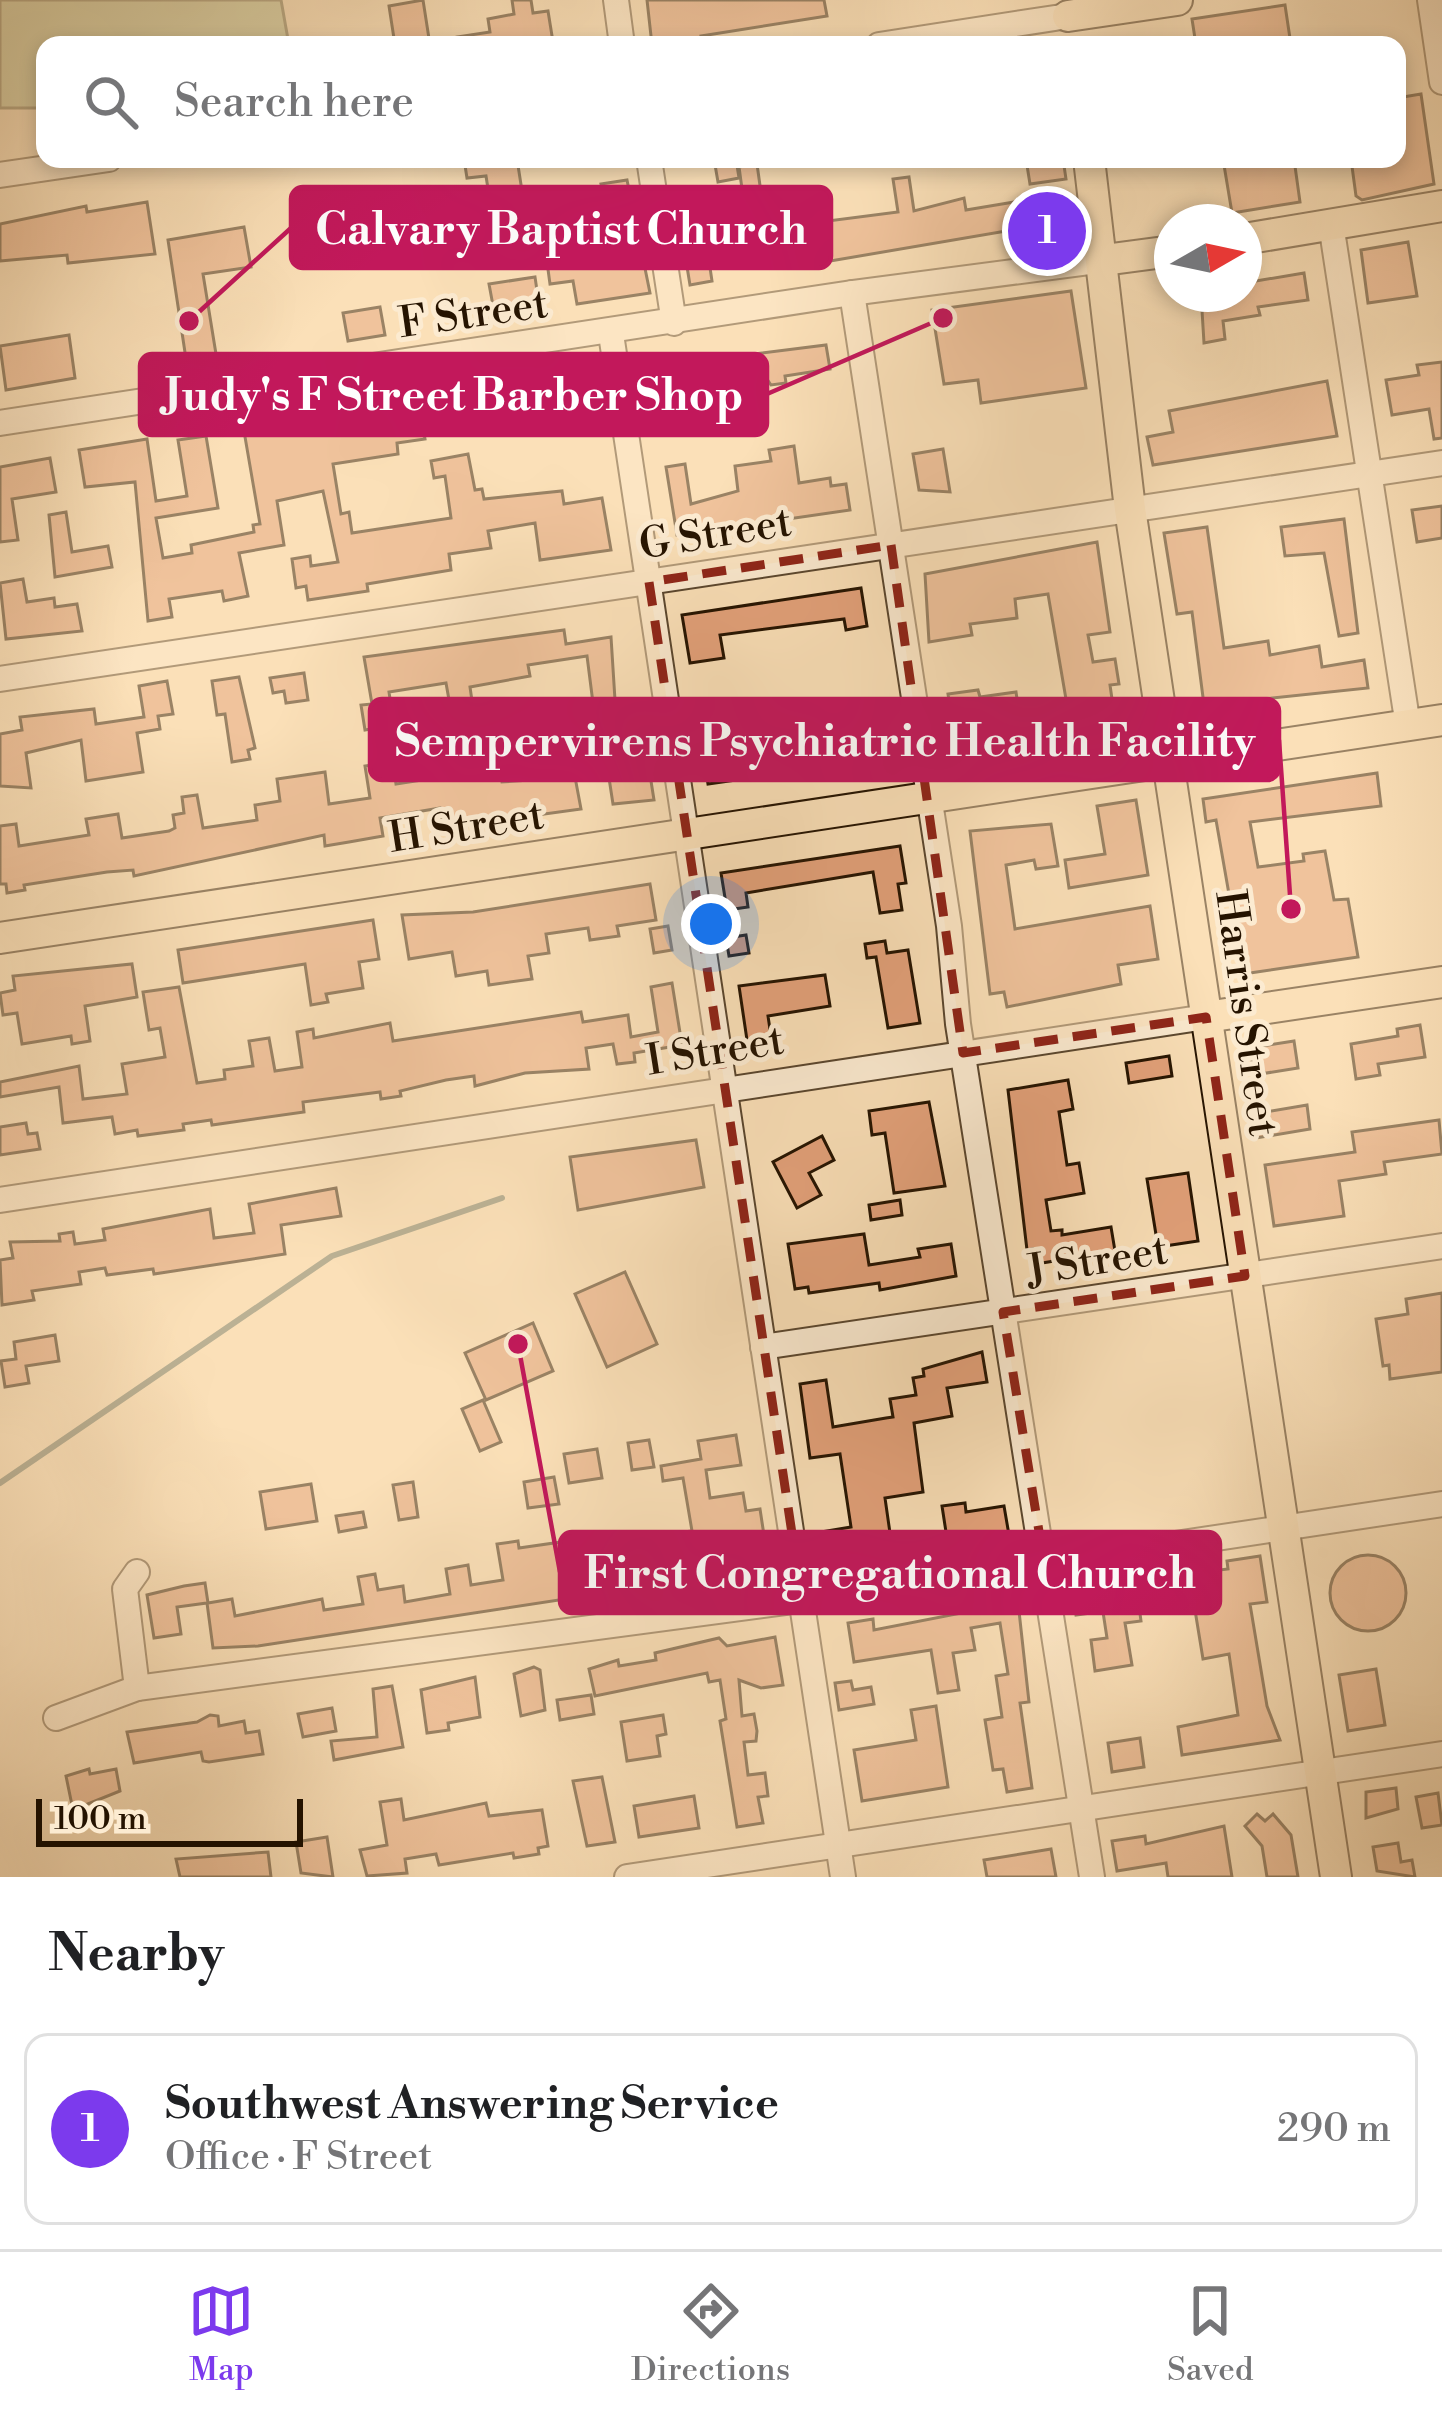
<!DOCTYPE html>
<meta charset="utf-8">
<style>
:root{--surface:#fff;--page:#f2f2f2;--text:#202124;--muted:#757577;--line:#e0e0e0;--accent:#7c3aed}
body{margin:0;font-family:"Libre Bodoni",serif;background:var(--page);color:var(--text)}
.compass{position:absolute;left:1154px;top:204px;width:108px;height:108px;border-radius:50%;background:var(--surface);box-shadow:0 6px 18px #0003;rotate:81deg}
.scale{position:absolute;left:36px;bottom:30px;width:267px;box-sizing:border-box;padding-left:12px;border:6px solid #251300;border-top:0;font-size:33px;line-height:42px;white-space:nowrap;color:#251300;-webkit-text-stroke:9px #fcebd1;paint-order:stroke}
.you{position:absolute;left:711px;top:924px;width:42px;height:42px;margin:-30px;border:9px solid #fff;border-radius:50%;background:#1a73e8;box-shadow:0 0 0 18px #1a73e833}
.badge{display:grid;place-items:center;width:78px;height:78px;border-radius:50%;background:var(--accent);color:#fff;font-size:39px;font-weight:700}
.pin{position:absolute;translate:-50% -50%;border:6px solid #fff;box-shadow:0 3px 12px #0006}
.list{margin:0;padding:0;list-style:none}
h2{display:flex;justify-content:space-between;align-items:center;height:156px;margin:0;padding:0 48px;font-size:51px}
h2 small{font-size:39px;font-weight:400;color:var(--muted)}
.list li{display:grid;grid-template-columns:78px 1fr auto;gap:36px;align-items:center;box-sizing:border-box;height:192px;margin:0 24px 24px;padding:0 24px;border:3px solid var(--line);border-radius:24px}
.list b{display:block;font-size:45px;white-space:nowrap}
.list p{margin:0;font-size:39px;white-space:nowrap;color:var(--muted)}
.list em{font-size:39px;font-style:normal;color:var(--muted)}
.icon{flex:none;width:66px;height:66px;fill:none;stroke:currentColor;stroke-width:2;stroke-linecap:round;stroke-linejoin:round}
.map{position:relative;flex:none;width:1442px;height:1877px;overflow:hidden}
.search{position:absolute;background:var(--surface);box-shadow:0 6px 18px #0003;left:36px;right:36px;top:36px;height:132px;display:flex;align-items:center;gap:30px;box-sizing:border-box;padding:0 42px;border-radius:24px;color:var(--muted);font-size:45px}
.sheet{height:372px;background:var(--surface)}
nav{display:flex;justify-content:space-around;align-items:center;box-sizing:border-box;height:168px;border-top:3px solid var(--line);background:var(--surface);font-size:33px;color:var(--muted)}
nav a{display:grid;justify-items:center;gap:6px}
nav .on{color:var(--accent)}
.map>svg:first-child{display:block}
.green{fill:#bbc392;stroke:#706b49;stroke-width:3}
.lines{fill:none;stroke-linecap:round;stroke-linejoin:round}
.stream{stroke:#6e7968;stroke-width:6}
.building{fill:#e3a17a;stroke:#251300;stroke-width:3}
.minor-casing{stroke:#5a462e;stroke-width:28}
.major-casing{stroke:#251300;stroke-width:34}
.minor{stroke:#fcebd1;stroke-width:24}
.major{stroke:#fbe0b8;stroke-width:30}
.marked{fill:none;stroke:#8f2418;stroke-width:9;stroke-dasharray:24 15;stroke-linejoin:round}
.labels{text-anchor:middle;stroke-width:10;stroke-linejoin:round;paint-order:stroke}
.street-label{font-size:42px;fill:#251300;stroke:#fcebd1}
.leader{fill:none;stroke:#c2185b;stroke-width:4.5}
.callout-dot{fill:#c2185b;stroke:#fcebd1;stroke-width:4.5}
.callout{fill:#c2185b;stroke:#c2185b;stroke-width:4.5}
.callout-label{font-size:45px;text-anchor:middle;font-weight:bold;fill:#fff}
</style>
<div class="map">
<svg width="1442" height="1877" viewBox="0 0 1442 1877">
<rect width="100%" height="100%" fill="#fbe0b8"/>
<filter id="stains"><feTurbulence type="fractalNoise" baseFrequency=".00167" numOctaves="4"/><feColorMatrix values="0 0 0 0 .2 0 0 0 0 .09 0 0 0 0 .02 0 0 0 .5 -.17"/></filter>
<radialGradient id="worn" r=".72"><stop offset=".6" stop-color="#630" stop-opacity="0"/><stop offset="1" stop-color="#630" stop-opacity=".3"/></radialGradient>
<!-- green -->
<path class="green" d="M0,0h281l8,45h-244v63h-45z"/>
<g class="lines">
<!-- stream -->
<path class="stream" d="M0,1483l332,-227 170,-58"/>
</g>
<!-- building -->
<g class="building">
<path d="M423,0l7,45h-35l-6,-39z"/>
<path d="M512,0h19l2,13 15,-2 5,31 -96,3v-8l33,-5 -2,-13 26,-5z"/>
<path d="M647,0h177l3,16 -126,20 1,5 -50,4z"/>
<path d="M1285,5l6,40h-95l-4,-26z"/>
<path d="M1421,94l13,90 -72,16 -6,-4 -5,-37h46v-61z"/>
<path d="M464,159h53l5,32 -33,4 -3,-19 -19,2z"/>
<path d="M714,159h22l3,19 -21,4z"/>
<path d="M1026,159h37l3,20 -36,5z"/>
<path d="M1223,159h71l6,43 -68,11z"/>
<path d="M757,164l9,65 -18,3 -9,-65z"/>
<path d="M909,177l5,34 50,-13 2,12 48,-8 4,27 -223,38 -6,-41 109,-14 -5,-33z"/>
<path d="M627,180l23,113 -73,11 -4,-23 -23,3 -3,-22 71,-11 -17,-67z"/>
<path d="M147,202l8,52 -87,9 -1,-8 -67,6v-37l86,-18 1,6z"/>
<path d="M701,209l3,17 40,-6 5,35 -40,6 3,20 -22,4 -12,-73z"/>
<path d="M1065,216l9,16 -5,7 -46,9 -3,-26z"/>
<path d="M244,227l7,40 -48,7 13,80 -30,5 -18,-119z"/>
<path d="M1408,242l9,54 -49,7 -7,-53z"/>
<path d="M1304,273l4,27 -50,7 2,8 -37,6 2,18 -21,4 -3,-49h43v-11z"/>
<path d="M535,277l4,27 -45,7 -5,-27z"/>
<path d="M1071,291l15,97 -105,15 -3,-23 -34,4 -12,-74z"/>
<path d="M380,307l5,28 -37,6 -5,-28z"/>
<path d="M69,335l6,43 -69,12 -6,-44z"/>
<path d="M826,345l4,24 -45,7 1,7 -15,2 -4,-6 -78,11 2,11 -22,3 4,24 -19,3 -8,-54 22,-3 -2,-9z"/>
<path d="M1442,362v76l-8,1 -5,-30 -37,6 -6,-35 33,-5 -2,-10z"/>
<path d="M1327,381l10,55 -184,29 -6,-28 26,-5 -4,-21z"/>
<path d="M472,390l6,37h-55l2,12 -28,4 1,11 -65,10 8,50 8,-2 3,21 99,-15 -6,-42 -11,2 -3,-17 37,-7 7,36 7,-1 2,10 78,-8 2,13 38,-6 9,52 -71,10 -5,-37 -47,8 3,17 -42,6 2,16 -84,14 1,7 -60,9 -2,-14 -10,2 -4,-29 18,-3 1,10 27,-4 -15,-71 -46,10 7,44 -45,8 9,43 -24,5 -2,-10 -53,8 3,18 -24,4 -13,-139 -50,5 -6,-37 68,-11 9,62 31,-5 -9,-56 28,-4 12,72 -62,10 7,40 29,-5 -1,-8 63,-13 -1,-7 7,-1 -16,-93 77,-11 -1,-9 25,-4 1,8 58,-9 -2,-8z"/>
<path d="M794,446l5,37 31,-5 1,8 15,-2 4,26 -173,25 -11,-68 19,-3 6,40 47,-13 -3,-25 36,-5 -2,-11z"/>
<path d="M943,449l7,43 -31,-2 -6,-36z"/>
<path d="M50,458l6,34 -44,7 6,41 -18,2v-75z"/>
<path d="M1442,506v32l-25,4 -5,-32z"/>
<path d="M66,512l6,40 36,-6 4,21 -57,10 -6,-62z"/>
<path d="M1344,519l14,114 -19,3 -15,-83 -39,3 -4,-29z"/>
<path d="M1207,527l17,121 44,-7 2,14 49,-9 3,21 42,-7 4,28 -164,17 -12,-93 -15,2 -13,-81z"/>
<path d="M1097,542l13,90 -22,3 5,27 22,-3 4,25 -9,1 4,28 -18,3 3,20 -26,4 -25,-146 -33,5 2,19 -47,6 2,11 -43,7 -4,-68z"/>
<path d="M23,579l4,23 27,-4 1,9 22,-3 5,27 -76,8 -6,-56z"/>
<path d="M861,588l6,38 -21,4 -2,-11 -124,16 4,23 -34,5 -8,-48z"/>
<path d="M564,630l2,14 45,-7 4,63 -22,3 -6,-47 -59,9 2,11 -60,11 3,21 -22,3 -5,-28 -57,9 5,33 -29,5 -4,-25 11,-1 -8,-47z"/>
<path d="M304,673l4,27 -22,3 -2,-12 -11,2 -3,-15z"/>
<path d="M239,677l16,71 -7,2 2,9 -18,3 -7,-48 -8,1 -5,-34z"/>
<path d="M167,681l6,33 -15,2 2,13 -23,4 6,39 -57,9 -5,-41 -55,13 5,35 -31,-2v-52l22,-4 -2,-13 74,-8 2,15 48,-7 -5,-31z"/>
<path d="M978,690l2,7 36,-5 7,47 -77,12 -6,-37 11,-1 -3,-19z"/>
<path d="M881,703l7,55 -180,26 -10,-63 20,-3 5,33 13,1 90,-14 -2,-11 20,-3 -1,-16z"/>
<path d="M625,762h23l6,38 -41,4 -6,-39z"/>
<path d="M459,763l2,12 39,-6 2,13 73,-5 6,32 -138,19 -3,-20 -60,10 3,18 -34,6 -24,4 -1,-11 -190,41 -1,-6 -26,2 -83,13 1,5 -18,3 -1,-9h-6v-58l16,-2 3,22 70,-11 -3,-16 32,-5 4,24 47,-7 6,-3 -2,-13 11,-2 -2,-16 15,-2 6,33 54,-8 -2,-15 25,-4 -3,-22 48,-7 4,32 41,-6 -5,-32 14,-2 3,15 13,-2 1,7 39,-6 -1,-12z"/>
<path d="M1377,773l4,33 -131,16 8,45 46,-6 -1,-7 22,-3 9,49 14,-1 10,58 -115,17 -27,-154 -10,2 -3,-23z"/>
<path d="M1136,800l12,75 -79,13 -4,-28 40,-6 -8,-48z"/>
<path d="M1051,824l7,42 -22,3 -2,-9 -28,5 9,64 135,-23 8,53 -40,6 3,19 -114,23 -3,-15 -14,2 -20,-163z"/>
<path d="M900,846l6,37 -8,1 4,26 -22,3 -7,-41 -127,21 2,14 -21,3 -6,-37z"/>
<path d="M650,884l6,36 -39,6 2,10 -29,4 -2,-12 -42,6 3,19 -21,3 4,23 -43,6 -2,-14 -31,5 -4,-24 -43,7 -7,-44 71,-3z"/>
<path d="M373,920l6,39 -20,3 4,26 -37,6 2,8 -17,3 -6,-41 -122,19 -5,-33z"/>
<path d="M668,926l4,24 -18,3 -4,-24z"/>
<path d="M746,935l3,18 -20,3 -3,-18z"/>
<path d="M885,941l2,12 21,-3 12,73 -32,5 -12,-71 -9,1 -2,-14z"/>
<path d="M132,964l5,33 -52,9 5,35 -18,3 -1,-8 -49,8 -5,-31 -14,2 -3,-22 15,-3 -2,-14z"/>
<path d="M825,975l5,31 -62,10 3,20 -24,4 -8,-54z"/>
<path d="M672,983l10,62 -48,8 1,9 -18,2 -4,-20 -27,4 3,21 -64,4 -50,13 -1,-10 -28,4 -46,11 1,5 -20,3 -1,-7 -77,10 1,10 -92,13 -1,-5 -28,4 1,6 -46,6 -1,-6 -22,4 -3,-17 -49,6 -4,-36 -59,10v-15l79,-16 4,33 44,-5 -5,-30 43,-7 -5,-29 -11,2 -6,-38 36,-5 18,96 28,-4 -1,-9 29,-4 -4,-25 20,-3 6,33 27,-4 -5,-35 16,-3 1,9 76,-15 3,18 188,-29 2,10 45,-7 3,22 27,-5 -7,-45z"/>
<path d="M1420,1025l5,32 -47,7 2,11 -24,4 -5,-35 47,-8 -1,-7z"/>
<path d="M1294,1041l4,27 -44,7 -4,-27z"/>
<path d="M1169,1056l3,20 -43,7 -3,-20z"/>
<path d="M1068,1080l5,29 -14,3 8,53 12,-2 5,30 -38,7 5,31 11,-1v5l49,-8 4,24 -79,13 -3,-15 -6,1 -19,-160z"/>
<path d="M929,1102l16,84 -51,7 -9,-60 -13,2 -3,-24z"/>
<path d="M1307,1105l3,24 -54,9 -3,-24z"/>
<path d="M1439,1120l3,34 -58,8 2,12 -47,7 5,35 -70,10 -9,-61 90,-13 -3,-20z"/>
<path d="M26,1123l2,11 9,-1 3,16 -40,6v-28z"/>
<path d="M822,1136l12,24 -25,13 12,22 -24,13 -24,-46z"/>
<path d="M696,1140l8,47 -126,23 -8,-53z"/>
<path d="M1188,1173l10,68 -40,6 -11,-68z"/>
<path d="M336,1188l5,28 -60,9 4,29 -131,20 -1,-5 -46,6 -2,-7 -26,4 2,12 -49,7 2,9 -32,5 -2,-45 13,-2 -3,-16 50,-1 -1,-7 14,-2 2,12 30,-4 -2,-11 107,-20 4,29 40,-5 -5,-29z"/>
<path d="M900,1200l2,15 -31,5 -2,-15z"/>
<path d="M864,1234l5,31 51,-8 -2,-8 33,-5 5,32 -76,14 -1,-7 -70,10 -1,-6 -13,2 -7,-45z"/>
<path d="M625,1272l32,72 -50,23 -32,-73z"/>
<path d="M1442,1293v79l-52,7 -1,-14 -6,1 -7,-47 32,-5 -2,-15z"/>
<path d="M533,1323l20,48 -67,29 -21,-47z"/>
<path d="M55,1335l4,26 -33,5 3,17 -24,4 -4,-26 15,-2 -2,-17z"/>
<path d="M982,1352l5,30 -40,6 5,28 -38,7 9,69 -38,6 8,56 -73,11 -5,-32 36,-6 -11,-73 -30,4 -10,-74 26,-4 7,47 53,-9 7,-1 -3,-18 26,-4 -3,-17 11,-2 -1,-7z"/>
<path d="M483,1400l18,42 -21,9 -18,-42z"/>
<path d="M736,1435l5,30 -35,5 4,28 33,-5 3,18 14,-2 9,59 -511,78 -45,2 -6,-45 -30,4 4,27 -27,4 -7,-43 37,-9 21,-3 3,20 24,-4 3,17 87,-17 2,11 39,-6 -5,-27 17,-3 3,16 25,-4 2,16 45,-8 -4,-25 22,-4 3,20 32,-5 -6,-36 21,-3 1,7 49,-7 1,4 123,-14 -9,-53 -20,3 -2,-15 40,-7 -3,-18z"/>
<path d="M649,1440l5,27 -22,3 -4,-27z"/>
<path d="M597,1449l5,29 -33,5 -5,-29z"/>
<path d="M554,1477l5,27 -31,4 -4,-26z"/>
<path d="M413,1482l5,35 -19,3 -6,-35z"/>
<path d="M311,1484l6,37 -51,8 -6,-37z"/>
<path d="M965,1503l1,9 38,-6 5,29 -61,10 -6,-39z"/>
<path d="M363,1512l3,15 -27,5 -3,-16z"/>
<circle cx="1368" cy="1593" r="38"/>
<path d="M1260,1556l7,46 -17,2 17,102 13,34 -98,15 -4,-28 60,-12 -9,-61 -26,5 -9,-55 -51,7 -5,-31 90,-11 -1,-8z"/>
<path d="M1094,1586l4,26 -22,3 -4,-25z"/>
<path d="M1018,1602l11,100 -9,1 12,85 -25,4 -4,-23 -10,1 -8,-50 17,-3 -6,-41 12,-2 -8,-51 -29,5 4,22 -22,3 6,37 -21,3 -7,-43 -77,12 -6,-39 25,-4 1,11z"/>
<path d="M1139,1606l2,15 -16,2 7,42 -37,6 -4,-31 16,-2 -4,-26z"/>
<path d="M775,1637l8,48 -22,3 -22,-8 3,36 12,-2 3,17 -1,10 -12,1 4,33 17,-2 3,23 -10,1 5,26 -26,4 -17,-106 6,-2 -6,-39 -11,2 -2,-9 -112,23 -6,-27 29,-9 1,6 37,-6 -1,-7 64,-15 8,8z"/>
<path d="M534,1667l6,3 5,40 -24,6 -7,-42z"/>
<path d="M1376,1669l9,56 -37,6 -9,-56z"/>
<path d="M475,1677l5,40 -32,6 1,7 -22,3 -6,-43z"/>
<path d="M851,1681l2,9 18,-3 3,17 -35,6 -4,-27z"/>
<path d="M392,1686l11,61 -69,13 -3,-19 46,-4 -4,-48z"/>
<path d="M591,1695l3,19 -34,6 -3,-20z"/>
<path d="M936,1706l12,81 -86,14 -8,-51 62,-10 -5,-30z"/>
<path d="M332,1708l4,23 -33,6 -5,-23z"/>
<path d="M210,1715l8,1 1,10 25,-5 2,12 13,-2 4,23 -54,8 -6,-1 -2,-9 -67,11 -7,-31 70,-10z"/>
<path d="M663,1715l3,19 -9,2 3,20 -33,5 -6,-39z"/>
<path d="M1140,1738l4,29 -32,5 -4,-29z"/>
<path d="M89,1769l1,5 26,-5 4,22 -47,19 -7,-34z"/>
<path d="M602,1777l13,65 -28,4 -14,-65z"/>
<path d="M1396,1788l2,21 -32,9v-26z"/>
<path d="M1438,1793l4,32 -20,3 -6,-31z"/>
<path d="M694,1796l5,32 -60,9 -5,-31z"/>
<path d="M401,1799l3,21 82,-17 3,13 53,-6 6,36 -10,2 1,6 -25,4 -1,-5 -74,12 -3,-11 -31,5 2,14 -40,3 -7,-26 27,-5 -7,-43z"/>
<path d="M1257,1814l8,7 8,-7 18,21 7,42h-31l-5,-31 -17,-20z"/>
<path d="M1224,1826l8,51h-64l-2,-14 -49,8 -5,-30 33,-5 1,8z"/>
<path d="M327,1837l6,40 -32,-4 -5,-31z"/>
<path d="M1398,1843l3,19 11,-2 3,17 -38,-6 -4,-24z"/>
<path d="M1051,1849l5,28h-69l-3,-17z"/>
<path d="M268,1852l3,25h-91l-4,-18z"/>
</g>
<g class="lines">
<!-- minor casing -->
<g class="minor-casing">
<g id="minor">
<path d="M616,0l6,45"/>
<path d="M1430,0l12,82"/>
<path d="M879,45l189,-29"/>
<path d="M649,159l25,164"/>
<path d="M0,175l109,-16"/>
<path d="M1331,224l77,502"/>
<path d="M852,293l97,633 9,98 134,853"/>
<path d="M611,334l232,1543"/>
<path d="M0,423l852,-130 252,-33"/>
<path d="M0,679l1442,-216"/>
<path d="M0,1200l1206,-183"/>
<path d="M763,1347l679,-101"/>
<path d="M137,1572l-12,17 12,99"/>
<path d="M56,1718l81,-30 686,-91 619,-93"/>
<path d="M627,1877l815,-123"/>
</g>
</g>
<!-- major casing -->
<g class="major-casing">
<g id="major">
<path d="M1068,16l109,-16"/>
<path d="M1089,159l41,350 206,1368"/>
<path d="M1244,239l198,-33"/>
<path d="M1104,260l68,-9"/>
<path d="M0,938l1442,-218"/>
<path d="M1206,1017l236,-35"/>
</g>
</g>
<!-- minor -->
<use href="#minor" class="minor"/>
<!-- major -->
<use href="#major" class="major"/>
</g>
<!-- marked area -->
<path d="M0 0H1442V1877H0ZM891,545l72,508 243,-36 39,259 -242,36 41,250 -242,38 -153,-1018z" fill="#fbe0b8" fill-opacity=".55" fill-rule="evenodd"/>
<path class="marked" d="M891,545l72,508 243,-36 39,259 -242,36 41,250 -242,38 -153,-1018z"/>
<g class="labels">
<!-- street labels -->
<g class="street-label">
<text transform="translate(473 312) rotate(-8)" y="15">F Street</text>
<text transform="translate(715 532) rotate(-9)" y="15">G Street</text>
<text transform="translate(466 825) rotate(-9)" y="15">H Street</text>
<text transform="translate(1248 1013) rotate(82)" y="15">Harris Street</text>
<text transform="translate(715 1049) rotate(-9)" y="15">I Street</text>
<text transform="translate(1097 1259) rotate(-9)" y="15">J Street</text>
</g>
</g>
<!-- callouts -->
<path class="leader" d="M189 321L291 228M943 318L767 394M1291 909L1279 740M518 1344L560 1572"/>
<g class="callout-dot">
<circle cx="189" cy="321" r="12"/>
<circle cx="943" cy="318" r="12"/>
<circle cx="1291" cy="909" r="12"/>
<circle cx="518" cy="1344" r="12"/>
</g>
<g class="callout">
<rect x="291" y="187" width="540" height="81" rx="12"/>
<rect x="140" y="354" width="627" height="81" rx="12"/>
<rect x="370" y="699" width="909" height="81" rx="12"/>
<rect x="560" y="1532" width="660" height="81" rx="12"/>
</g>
<g class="callout-label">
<text x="561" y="244">Calvary Baptist Church</text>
<text x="454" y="410">Judy's F Street Barber Shop</text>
<text x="825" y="756">Sempervirens Psychiatric Health Facility</text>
<text x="890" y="1588">First Congregational Church</text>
</g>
<rect width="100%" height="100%" filter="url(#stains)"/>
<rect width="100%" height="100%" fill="url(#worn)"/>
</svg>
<svg class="compass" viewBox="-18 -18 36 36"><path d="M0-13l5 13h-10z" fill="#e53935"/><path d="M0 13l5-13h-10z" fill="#757577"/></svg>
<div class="scale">100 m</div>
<div class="you"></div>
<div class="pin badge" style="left:1047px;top:231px">1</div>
<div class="search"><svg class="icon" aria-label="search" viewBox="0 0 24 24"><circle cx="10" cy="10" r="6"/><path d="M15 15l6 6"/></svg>Search here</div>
</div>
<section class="sheet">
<h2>Nearby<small></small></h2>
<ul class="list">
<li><span class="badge">1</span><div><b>Southwest Answering Service</b><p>Office · F Street</p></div><em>290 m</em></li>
</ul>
</section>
<nav>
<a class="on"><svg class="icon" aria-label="map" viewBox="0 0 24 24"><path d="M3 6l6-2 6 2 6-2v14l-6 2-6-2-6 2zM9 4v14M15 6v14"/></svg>Map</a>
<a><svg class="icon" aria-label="directions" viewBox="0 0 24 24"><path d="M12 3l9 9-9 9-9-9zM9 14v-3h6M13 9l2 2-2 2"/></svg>Directions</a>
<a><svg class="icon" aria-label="saved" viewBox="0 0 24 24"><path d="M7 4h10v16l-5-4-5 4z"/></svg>Saved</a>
</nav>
